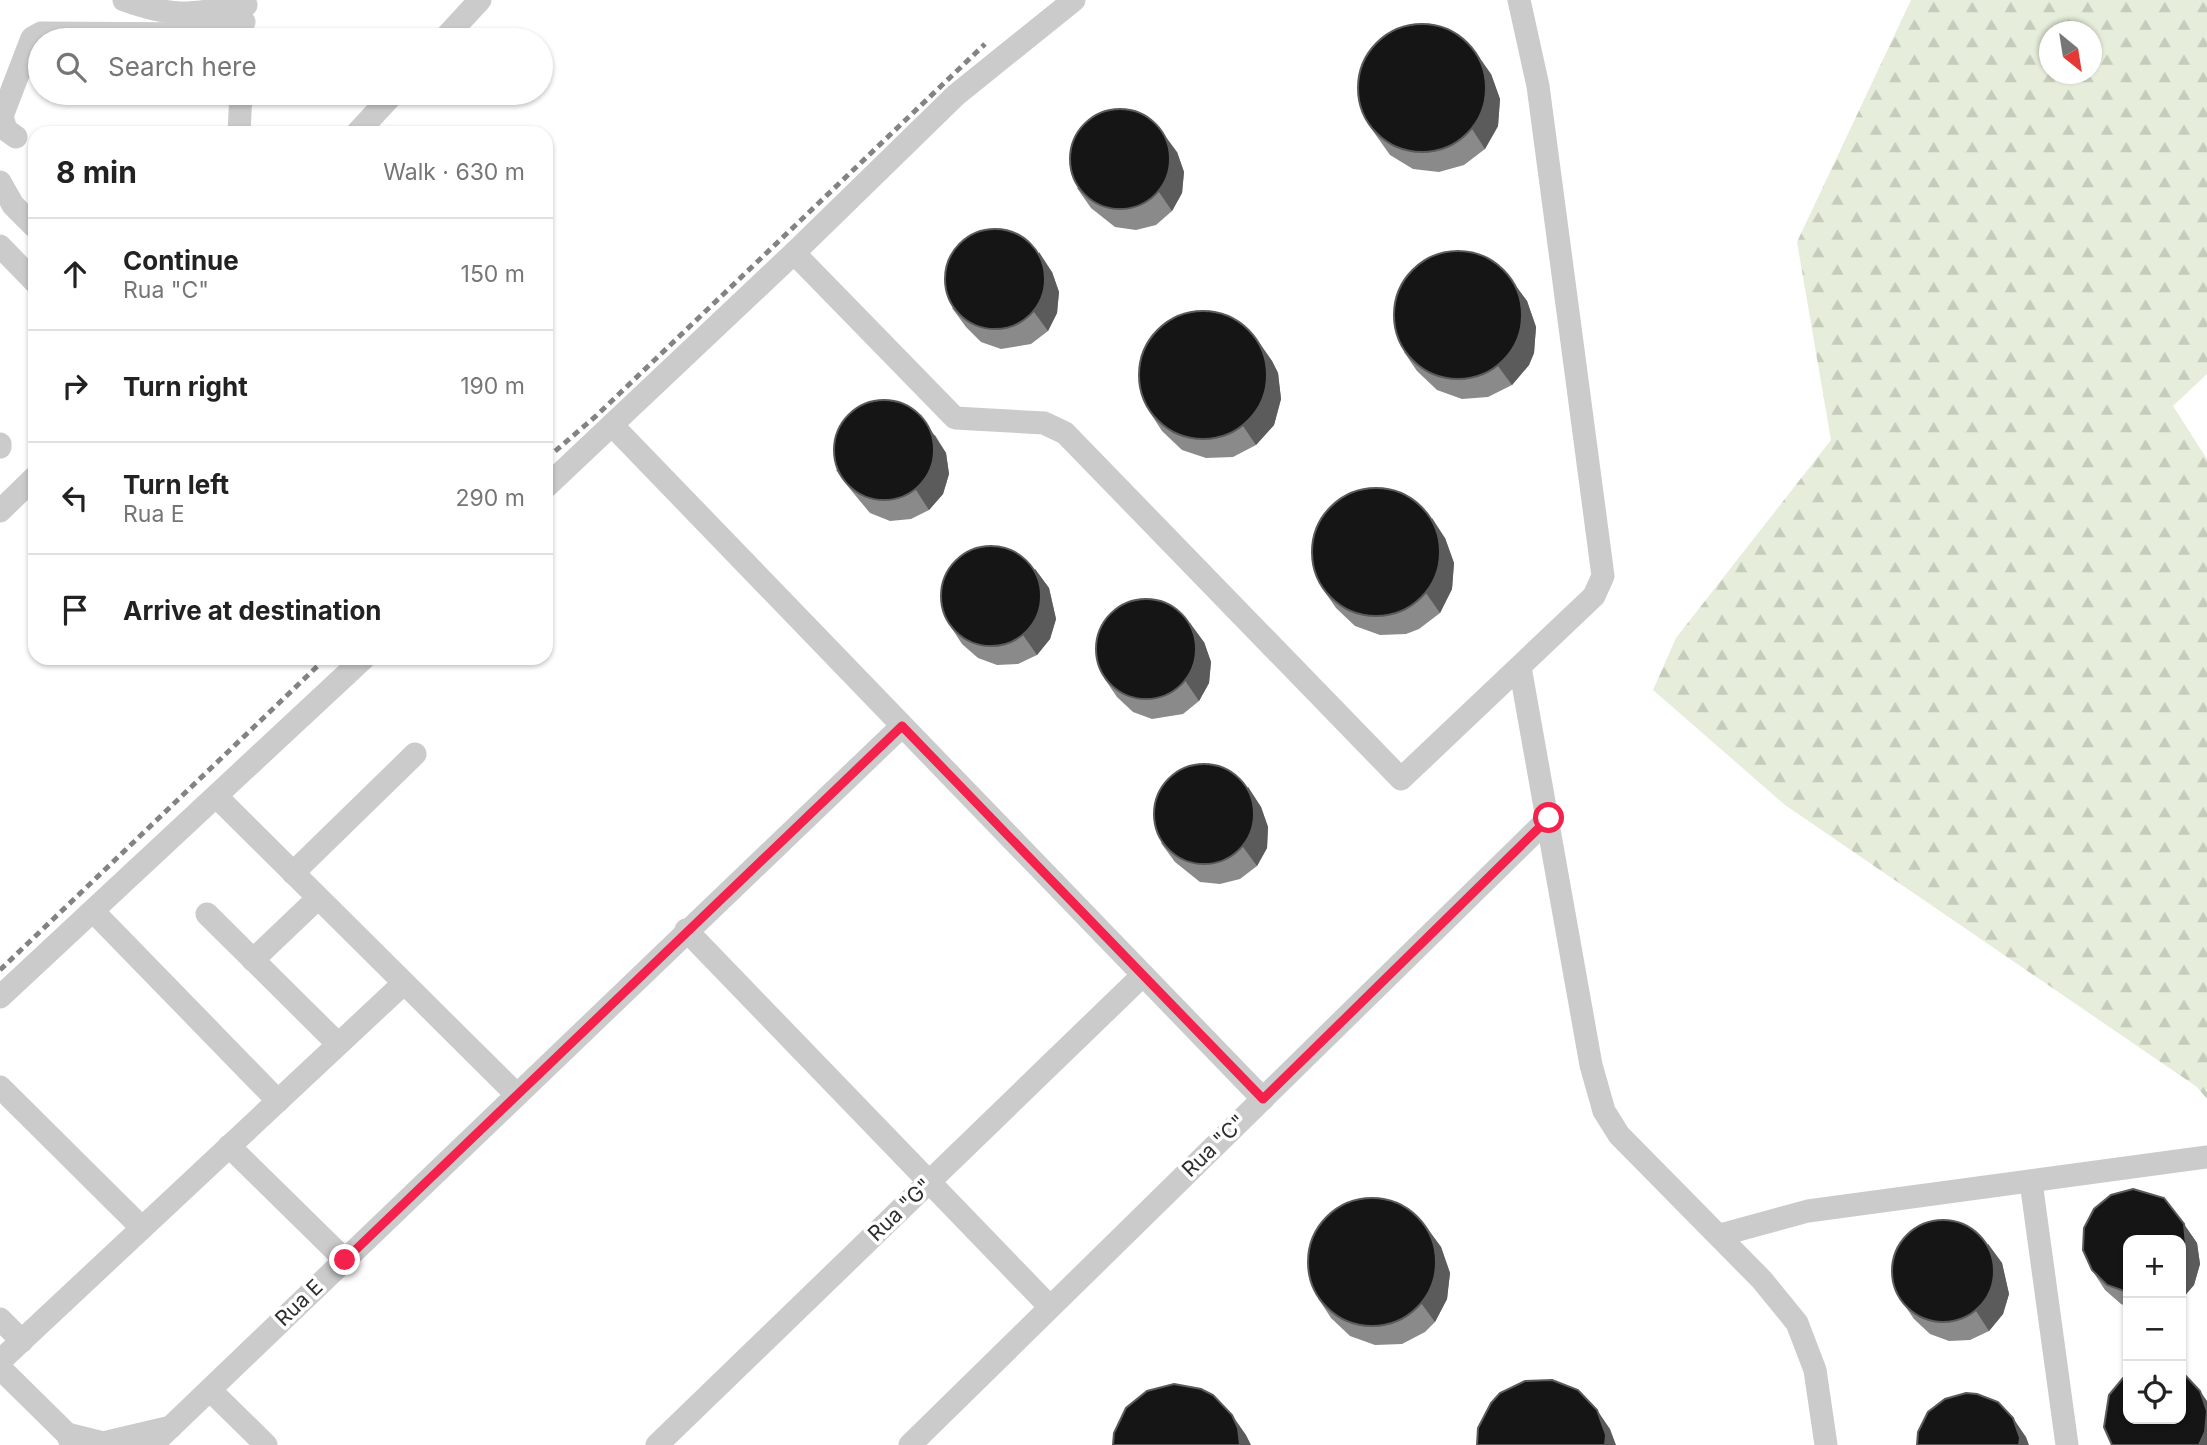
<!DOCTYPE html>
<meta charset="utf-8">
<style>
:root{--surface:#fff;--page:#f2f2f2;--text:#222;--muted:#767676;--line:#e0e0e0}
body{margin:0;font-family:Inter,sans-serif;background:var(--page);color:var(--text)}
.controls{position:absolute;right:21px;bottom:21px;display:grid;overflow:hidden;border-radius:14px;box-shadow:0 2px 5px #0004}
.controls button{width:63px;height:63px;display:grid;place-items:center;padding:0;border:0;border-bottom:2px solid var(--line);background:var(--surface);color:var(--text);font:35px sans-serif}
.compass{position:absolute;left:2039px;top:21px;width:63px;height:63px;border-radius:50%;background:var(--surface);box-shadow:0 2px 5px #0004;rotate:150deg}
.stop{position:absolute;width:21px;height:21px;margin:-16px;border:5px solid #f3214c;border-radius:50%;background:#fff}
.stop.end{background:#f3214c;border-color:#fff;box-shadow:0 2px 7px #0008}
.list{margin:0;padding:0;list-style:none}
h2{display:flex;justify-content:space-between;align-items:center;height:91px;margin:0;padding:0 28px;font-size:30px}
h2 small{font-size:23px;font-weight:400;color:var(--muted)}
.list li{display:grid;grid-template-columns:46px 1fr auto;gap:21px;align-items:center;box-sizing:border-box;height:112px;padding:0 28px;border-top:2px solid var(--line)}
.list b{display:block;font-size:26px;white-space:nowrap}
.list p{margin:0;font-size:23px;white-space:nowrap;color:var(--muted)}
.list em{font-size:23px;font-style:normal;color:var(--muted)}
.icon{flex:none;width:38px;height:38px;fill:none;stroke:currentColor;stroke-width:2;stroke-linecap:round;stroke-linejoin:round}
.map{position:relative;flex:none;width:2207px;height:1445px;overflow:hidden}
.search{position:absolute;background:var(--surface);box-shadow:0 2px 5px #0004;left:28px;top:28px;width:525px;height:77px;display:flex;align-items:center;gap:18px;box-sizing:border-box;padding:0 24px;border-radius:38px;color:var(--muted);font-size:26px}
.panel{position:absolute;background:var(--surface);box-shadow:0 2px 5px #0004;left:28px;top:126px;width:525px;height:539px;border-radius:21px}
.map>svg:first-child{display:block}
.forest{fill:url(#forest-firs);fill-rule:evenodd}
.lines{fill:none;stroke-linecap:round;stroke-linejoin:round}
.minor{stroke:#cbcbcb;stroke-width:23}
.rail{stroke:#838383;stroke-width:5;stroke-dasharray:7 5;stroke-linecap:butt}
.wall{fill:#8a8a8a}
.shaded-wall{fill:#5b5b5b}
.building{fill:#151515;stroke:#5b5b5b;stroke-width:2}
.route{stroke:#f3214c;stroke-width:9}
.labels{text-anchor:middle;stroke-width:7;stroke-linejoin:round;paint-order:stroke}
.street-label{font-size:21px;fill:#2e2e2e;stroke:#fff}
</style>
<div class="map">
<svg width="2207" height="1445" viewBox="0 0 2207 1445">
<defs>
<pattern id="forest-firs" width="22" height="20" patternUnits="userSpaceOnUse" patternTransform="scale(1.75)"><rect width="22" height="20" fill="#e6edda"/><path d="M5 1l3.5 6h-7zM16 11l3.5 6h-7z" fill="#c6ccbb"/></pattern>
</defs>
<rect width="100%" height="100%" fill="#fff"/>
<!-- forest -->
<path class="forest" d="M1911,0h296v374l-34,32 34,53v640l-10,-12 -412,-282 -132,-115 23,-52 155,-198 -34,-198zM2050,32h42v42h-42z"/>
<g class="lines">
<!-- minor -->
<g class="minor">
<path d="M124,0c53,19 68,14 122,5"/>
<path d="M443,40l37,-40"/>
<path d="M239,133l2,-40"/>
<path d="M357,133l37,-40"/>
<path d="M16,137l-10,-7 -4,-14 30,-78 9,-5 166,1 37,-12"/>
<path d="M0,182l13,23 22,22"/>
<path d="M0,246l35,36"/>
<path d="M794,253l161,165 89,5 21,10 336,346 193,-183 9,-20 -65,-490 -19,-86"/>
<path d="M612,425l651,674"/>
<path d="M0,444v3"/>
<path d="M546,487l248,-234 162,-158 118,-95"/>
<path d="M0,511l35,-34"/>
<path d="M1520,667l71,398 13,46 15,24 143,145 35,43 18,47 11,75"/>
<path d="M217,797l300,298"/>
<path d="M293,873l122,-119"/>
<path d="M93,911l185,190"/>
<path d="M207,914l131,130"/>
<path d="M686,930l364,377"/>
<path d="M253,960l65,-62"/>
<path d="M0,997l364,-339"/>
<path d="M0,1087l142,141"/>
<path d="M229,1146l116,114"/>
<path d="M2031,1182l36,263"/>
<path d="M1720,1235l88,-24 399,-54"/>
<path d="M0,1319l22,22"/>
<path d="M0,1361l404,-378"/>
<path d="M0,1368l67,66 5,11"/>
<path d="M210,1390l56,55"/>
<path d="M67,1434l36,9 68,-16"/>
<path d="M152,1445l750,-719"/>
<path d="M657,1445l486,-470"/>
<path d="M910,1445l639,-627"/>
</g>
<!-- rail -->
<g class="rail">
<path d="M546,459l50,-43 389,-372"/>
<path d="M0,970l326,-312"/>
</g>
</g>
<!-- wall -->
<g class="wall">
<path d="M1491,74l9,25 -2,27 -13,23 -21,16 -25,7 -26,-3 -23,-14 -22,-31z"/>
<path d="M1177,152l7,20 -2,21 -10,18 -16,14 -20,5 -21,-3 -24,-19 -14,-20z"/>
<path d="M1052,272l7,20 -2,21 -9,18 -17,13 -30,5 -20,-7 -15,-15 -14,-19z"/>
<path d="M1513,282l14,19 9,26 -2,26 -5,12 -17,20 -24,12 -26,2 -25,-9 -20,-19 -13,-19z"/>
<path d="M1258,341l14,20 6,12 3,26 -7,26 -18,20 -23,12 -27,1 -24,-8 -20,-19 -13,-20z"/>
<path d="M935,435l11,18 3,21 -6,20 -14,16 -18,9 -21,2 -20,-8 -20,-24 -14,-19z"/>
<path d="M1445,538l9,25 -2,26 -12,24 -21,16 -13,5 -26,1 -25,-9 -19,-18 -14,-20z"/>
<path d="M1035,569l14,19 7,31 -6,20 -13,16 -19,9 -21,1 -19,-7 -16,-14 -13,-20z"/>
<path d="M1204,642l7,20 -2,21 -10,18 -16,13 -31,5 -19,-7 -16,-15 -13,-19z"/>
<path d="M1248,787l13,20 7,20 -1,21 -10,18 -17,13 -20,5 -20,-2 -25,-20 -14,-19z"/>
<path d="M2133,1189l31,9 33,45 3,21 -6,21 -13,15v-60h-53v67l-7,-3 -16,-14 -13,-20 -9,-20 1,-22 10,-19 17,-14z"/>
<path d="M1427,1228l14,19 9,26 -3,26 -12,23 -10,10 -23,12 -27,1 -25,-9 -19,-18 -13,-20z"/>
<path d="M1988,1244l14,19 7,31 -6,20 -14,17 -19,9 -21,1 -19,-7 -16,-15 -13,-19z"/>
</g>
<!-- shaded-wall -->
<g class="shaded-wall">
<path d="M1477,54l14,20 9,25 -2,27 -13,23 -13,-20z"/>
<path d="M1163,133l14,19 7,20 -2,21 -10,18 -13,-19z"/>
<path d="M1039,252l13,20 7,20 -2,21 -9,18 -14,-19z"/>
<path d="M1513,282l14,19 9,26 -2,26 -5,12 -17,20 -14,-19z"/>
<path d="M1258,341l14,20 6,12 3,26 -7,26 -18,20 -13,-19z"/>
<path d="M921,415l25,38 3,21 -6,20 -14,16 -13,-20z"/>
<path d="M1432,518l13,20 9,25 -2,26 -12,24 -14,-20z"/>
<path d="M1035,569l14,19 7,31 -6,20 -13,16 -14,-20z"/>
<path d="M1190,623l14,19 7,20 -2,21 -10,18 -13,-19z"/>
<path d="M1248,787l13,20 7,20 -1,21 -10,18 -14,-19z"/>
<path d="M2184,1224l13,19 3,21 -6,21 -13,15v-37z"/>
<path d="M1427,1228l14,19 9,26 -3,26 -12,23 -14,-19z"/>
<path d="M1988,1244l14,19 7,31 -6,20 -14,17 -13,-20z"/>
<path d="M2200,1391l7,10v10z"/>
<path d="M1597,1410l13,19 6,16h-11z"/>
<path d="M2207,1412v33h-8z"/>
<path d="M1232,1415l14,20 5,10h-11z"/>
<path d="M2013,1418l13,19 3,8h-10z"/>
</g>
<!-- building -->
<g class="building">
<circle cx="1422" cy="88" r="64"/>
<circle cx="1120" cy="159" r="50"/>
<circle cx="995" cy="279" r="50"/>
<circle cx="1458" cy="315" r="64"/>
<circle cx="1203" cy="375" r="64"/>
<circle cx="884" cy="450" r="50"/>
<circle cx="1376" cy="552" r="64"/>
<circle cx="991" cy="596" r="50"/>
<circle cx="1146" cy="649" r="50"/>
<circle cx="1204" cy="814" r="50"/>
<path d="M2133,1189l31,9 20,26 2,21 -5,18v-23h-53v52h-1l-20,-7 -15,-15 -9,-20 1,-22 10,-19 17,-14z"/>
<circle cx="1372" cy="1262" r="64"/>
<circle cx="1943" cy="1271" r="51"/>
<path d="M2181,1374l4,1 15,16 7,20 -2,21 -6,13h-87l-8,-18 5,-32 14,-17 5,-3v44h53z"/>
<path d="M1552,1380l26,10 19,20 9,25 -1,10h-128l1,-17 13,-25 9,-10 25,-12z"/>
<path d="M1174,1384l27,5 12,6 19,20 6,13 2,17h-127l1,-12 12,-25 21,-17z"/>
<path d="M1966,1393l11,1 21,8 15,16 7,20 -1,7h-102l1,-13 10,-20 17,-13z"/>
</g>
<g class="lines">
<!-- route -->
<path class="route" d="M345,1260l557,-534 361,373 286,-281"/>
</g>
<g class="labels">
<!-- street labels -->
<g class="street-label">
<text transform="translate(1214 1146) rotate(-44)" y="7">Rua "C"</text>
<text transform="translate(900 1210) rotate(-44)" y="7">Rua "G"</text>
<text transform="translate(299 1303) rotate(-44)" y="7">Rua E</text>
</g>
</g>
</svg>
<div class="controls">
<button>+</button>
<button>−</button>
<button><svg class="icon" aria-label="locate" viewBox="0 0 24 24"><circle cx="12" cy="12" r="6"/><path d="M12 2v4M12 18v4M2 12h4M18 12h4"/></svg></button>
</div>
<svg class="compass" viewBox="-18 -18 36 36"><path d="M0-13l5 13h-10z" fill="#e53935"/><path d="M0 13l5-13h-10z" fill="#767676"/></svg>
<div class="stop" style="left:1549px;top:818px"></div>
<div class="stop end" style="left:345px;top:1260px"></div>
<div class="search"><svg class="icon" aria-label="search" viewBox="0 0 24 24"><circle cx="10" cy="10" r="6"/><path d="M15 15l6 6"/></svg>Search here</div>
<section class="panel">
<h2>8 min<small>Walk · 630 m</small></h2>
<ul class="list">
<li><svg class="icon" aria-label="ahead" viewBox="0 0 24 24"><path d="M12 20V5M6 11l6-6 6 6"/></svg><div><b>Continue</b><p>Rua &quot;C&quot;</p></div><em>150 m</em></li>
<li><svg class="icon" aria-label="right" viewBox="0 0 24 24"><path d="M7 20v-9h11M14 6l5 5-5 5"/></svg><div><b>Turn right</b></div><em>190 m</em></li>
<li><svg class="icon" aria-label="left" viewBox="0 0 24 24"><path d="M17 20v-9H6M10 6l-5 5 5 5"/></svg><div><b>Turn left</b><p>Rua E</p></div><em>290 m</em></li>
<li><svg class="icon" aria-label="arrive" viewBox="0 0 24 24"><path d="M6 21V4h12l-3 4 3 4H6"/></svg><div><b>Arrive at destination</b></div></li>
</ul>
</section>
</div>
